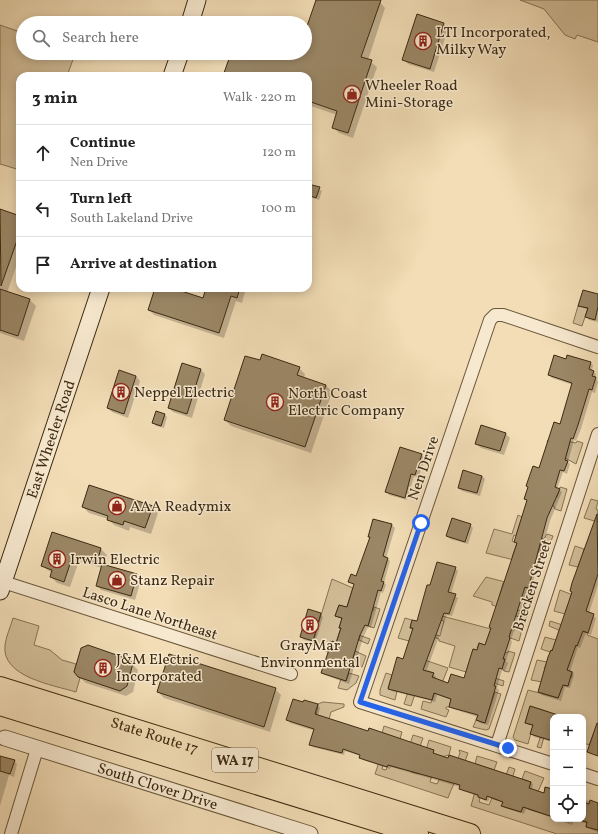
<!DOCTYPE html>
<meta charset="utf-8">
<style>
:root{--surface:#fff;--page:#f2f2f2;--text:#222;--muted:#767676;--line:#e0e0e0}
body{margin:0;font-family:Vollkorn,serif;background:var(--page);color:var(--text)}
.controls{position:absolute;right:12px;bottom:12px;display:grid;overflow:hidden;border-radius:8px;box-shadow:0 2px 10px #0003}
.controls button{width:36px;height:36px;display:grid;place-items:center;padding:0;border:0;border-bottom:1px solid var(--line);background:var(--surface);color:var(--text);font:20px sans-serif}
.stop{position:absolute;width:12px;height:12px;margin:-9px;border:3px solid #2563eb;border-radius:50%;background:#fff}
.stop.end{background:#2563eb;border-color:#fff;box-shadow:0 1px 4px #0008}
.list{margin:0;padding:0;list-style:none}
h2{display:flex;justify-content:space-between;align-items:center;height:52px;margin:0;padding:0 16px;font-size:17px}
h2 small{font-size:13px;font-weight:400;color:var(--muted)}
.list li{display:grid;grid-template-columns:26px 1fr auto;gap:12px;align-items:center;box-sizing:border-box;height:56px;padding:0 16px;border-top:1px solid var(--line)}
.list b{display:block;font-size:15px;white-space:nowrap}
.list p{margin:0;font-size:13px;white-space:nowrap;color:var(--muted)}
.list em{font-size:13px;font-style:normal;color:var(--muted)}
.icon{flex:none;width:22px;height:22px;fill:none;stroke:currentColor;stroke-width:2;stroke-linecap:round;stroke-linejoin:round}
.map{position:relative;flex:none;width:598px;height:834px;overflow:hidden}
.search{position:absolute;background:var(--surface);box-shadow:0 2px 10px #0003;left:16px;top:16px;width:296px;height:44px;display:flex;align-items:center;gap:10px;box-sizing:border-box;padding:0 14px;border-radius:22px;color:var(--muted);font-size:15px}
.panel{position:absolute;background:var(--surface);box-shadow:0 2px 10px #0003;left:16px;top:72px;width:296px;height:220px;border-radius:12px}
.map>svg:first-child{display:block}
.green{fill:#d3bf9a;stroke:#887455}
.shadow{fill:#0003}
.building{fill:#9b8766;stroke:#3c2a10}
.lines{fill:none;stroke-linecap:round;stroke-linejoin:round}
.minor-casing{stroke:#6a573a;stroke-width:14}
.tertiary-casing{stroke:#6a573a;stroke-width:17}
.secondary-casing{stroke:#3c2a10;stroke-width:19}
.trunk-casing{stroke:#3c2a10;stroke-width:22}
.minor{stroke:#f7e9d0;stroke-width:12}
.tertiary{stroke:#f7e9d0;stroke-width:15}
.secondary{stroke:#f7e9d0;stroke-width:17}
.trunk{stroke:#f2ddb6;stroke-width:20}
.route{stroke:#2563eb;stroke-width:5}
.labels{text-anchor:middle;stroke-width:3;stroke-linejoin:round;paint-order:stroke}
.shield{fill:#f7e9d0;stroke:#74634a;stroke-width:1}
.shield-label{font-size:14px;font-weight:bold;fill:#3c2a10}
.poi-label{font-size:15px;fill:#3c2a10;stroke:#f7e9d0;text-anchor:start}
.street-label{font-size:15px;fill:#3c2a10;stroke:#f7e9d0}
</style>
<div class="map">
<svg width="598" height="834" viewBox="0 0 598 834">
<rect width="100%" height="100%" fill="#f2ddb6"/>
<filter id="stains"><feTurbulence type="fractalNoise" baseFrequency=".005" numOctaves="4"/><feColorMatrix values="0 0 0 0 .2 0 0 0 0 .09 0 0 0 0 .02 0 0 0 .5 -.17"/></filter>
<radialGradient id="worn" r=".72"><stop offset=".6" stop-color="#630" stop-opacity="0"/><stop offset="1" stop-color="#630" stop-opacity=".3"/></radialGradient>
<!-- green -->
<g class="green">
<path d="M520,0h78v42l-21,-7 -2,4 -10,-4 -21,-26z"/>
<path d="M0,25l23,8v20l52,1 -8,22h-47v94l-20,-6z"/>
<path d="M578,306l10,2 -6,18 -9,-3z"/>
<path d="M548,440l13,4 6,-3 9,2 1,-2 6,2 -7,21 -11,-6 -1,-11 -17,-5z"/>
<path d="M560,487l7,2 -6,22 -6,-2 -2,-4 -19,-16 23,8z"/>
<path d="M591,499l7,2 -2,8 2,1v12l-14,-4z"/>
<path d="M518,515l4,2 -5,16 27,6 3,-5 6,2 -8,20 -7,-4 3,-8 -27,-9 -2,6 5,2 -5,14 30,11 -2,5 -11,-4 1,-5 -44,-11 8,-24 18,5z"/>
<path d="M575,546l9,3 -1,4 15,6v3l-12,-4 -2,5 -4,-1 -2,5 -9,-2z"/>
<path d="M486,577l42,11 2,-6 7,2 -6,19 -18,-6 3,-10 -13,-4 -6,21 31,9 -2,6 -10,-3v-3l-24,-8v-3l-19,-6z"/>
<path d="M332,579l21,9 -6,18 26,5 1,-4 6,2 -6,19 -6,-2 3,-10 -32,-11 -4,11 7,2 -3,10 31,11 -2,5 -9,-4 1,-4 -20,-6 -4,13 -6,-2 -2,7 25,9 2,-6 11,5 -4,11 -50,-22z"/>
<path d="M560,590l13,5 -8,19 -11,-3z"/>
<path d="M442,616l68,18 1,-5 4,1 2,-3 5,2 -3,12 -29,-10 -5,14 -6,-2 -2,5 31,5v-2l7,2 -6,19 -5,-1 -2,-3 3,-9 -32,-10 -6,20 37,12 -1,5 -9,-3v-3l-45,-13 6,-21 -16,-5v-2l-25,-9 -5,11 -11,-3 7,-20 7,2 -2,8 30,8 4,-15 -3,-1z"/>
<path d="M13,618l26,8 -5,19 16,5 12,10 14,4 -2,8 6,6 -4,14c-23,-7 -75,-15 -71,-47 1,-9 6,-19 8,-27z"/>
<path d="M550,621l38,12 -1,2 11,4v95l-4,-1 -5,12 -5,-2 -1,3v-29l-12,-2 -1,2h-17v7l-8,9 -4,15 -4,-1 12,-35 -19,-6 -5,17 8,2 -5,19 -13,-4 -2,-3 15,-47 30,8 5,-13 5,1 1,-5 -27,1 -11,-2 6,-20 10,2 -3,7 27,9 2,-6 -6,-2 4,-13 -20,-7 -1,2 -9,-3 4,-12 11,3 -2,7 17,-3 6,2 2,-5 -18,-10 -12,-5z"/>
<path d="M419,658l29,10 -6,15 9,16 -2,8h-3v2l3,1 -3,7 -25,-8 2,-8 8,2 8,-23 -7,-3 2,-4 -6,-2 -6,2 -11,33 -7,-2z"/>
<path d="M349,673l10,3 -3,7 -9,7 -9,-2 3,-9 5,2z"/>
<path d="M386,673l6,2 -4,13 9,3 -2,9 -15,-5v-5z"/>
<path d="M495,692l6,2 -12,35 -3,1 -13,-3 3,-7 9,3z"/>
<path d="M323,702l21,2v3l-13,5 -2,7 -13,-2 2,-13z"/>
<path d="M384,726l18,6 -2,7 -12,11 -6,19 4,1 2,-5 14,4 11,-34 10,3 -12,34 8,2 10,-34 22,7 -2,8 -12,3 -7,24 7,2c5,-13 20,-18 23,-31l-1,-3 9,3c-5,16 -14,28 -20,45l-73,-24 13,-39 -6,-2z"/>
<path d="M477,756l20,6 -3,8 -6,-2 -10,28 2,2 -1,4 10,3 3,-7 5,2 12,-33 6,2 -2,7h-2l-9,30 19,6 10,-30 -9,-3 3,-8 19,7 -7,16 -4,-1 -5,16 17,5h8v5l16,3 2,-3 16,3 -1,5 12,3v4h-41l-86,-28 11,-40 -7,-2z"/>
</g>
<!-- shadow -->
<g class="shadow">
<path d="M317,0h57l6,2 5,6 -17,52 9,7 -24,71 -14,-5 -6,-6 4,-12 -29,-10v-29h-79l-4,-3 7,-20h73v-18z"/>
<path d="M418,16l26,8 4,5 -14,43 -26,-8 -5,-5z"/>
<path d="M308,184l14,7 -3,9 -11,-4z"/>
<path d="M0,210l20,7v38l-13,38 23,7 6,6 -12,35 -24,-8z"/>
<path d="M156,288h17l31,11 3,-11h39l-4,15 -6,-2 -12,37 -70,-23 -5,-5z"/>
<path d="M598,296v26l-9,-2 -3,-3 2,-7 -8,-4z"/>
<path d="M566,360l24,3 3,2 -1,6 4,3 -1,3 3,5 -3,11 -3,-1 -11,37 -5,12 -2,-1 -6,22 2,2 -3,10 -4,-2 -6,17 5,3 -12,29 -18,64 -1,5 -3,-1 -17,51 1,2 -6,19 2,2 -3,8 -3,-1 -5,18 2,2 -11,35 -8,-2 -3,-3 1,-3 -25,-8 -3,-2 2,-7 -15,-5 -2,7 -43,-11 -3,-3 14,-28 10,-30 -2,-3 7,-4 12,-36 25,-19 3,3 -7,23 7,4 -6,18 -5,-1 -21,57 7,2 3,3 -1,2 14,5 16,-4 12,-28 9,-5 6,-18 -2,-2 27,-83 -2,-2 13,-40 -3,-3 36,-74 12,-40 -21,-7 -3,-3z"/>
<path d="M260,362l39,6 6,6 -1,4 22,7 6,7 -21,61 -80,-27 -6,-6z"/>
<path d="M200,369l5,5 -13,44 -19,-6 -4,-4z"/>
<path d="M136,376l4,5 -12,37 -16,-6 -4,-4z"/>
<path d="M164,414l3,3 -3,11 -8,-2 -3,-3z"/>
<path d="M505,433l5,5 -6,17 -23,-7 -5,-4z"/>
<path d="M401,448l21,7 3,3 -7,20 -4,-2 -7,24 -18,-5 -2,-3z"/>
<path d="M482,476l3,3 -5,17 -18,-5 -3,-3z"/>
<path d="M83,507h69l6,6 -7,21 -21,-7 -1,4 -15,-6 -6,-6 -19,-6z"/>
<path d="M598,510v75l-9,28 7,5 -5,17 -5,-2 -6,15 -2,-1 -8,25 4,3 -4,13 -5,-1 -4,14 -19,-6 -2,-3z"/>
<path d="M374,520l18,5 3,3 -9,30 4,3 -6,22 2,2 -3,8 -2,-1 -10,36 -3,-1 -5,11 -14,46 -24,-9 -3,-3 14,-28 5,-15 2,-9 -7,-4 11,-7 8,-23 -5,-4 7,-5 14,-39z"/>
<path d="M470,525l3,3 -5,16 -18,-5 -3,-3z"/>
<path d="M52,533l49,16 6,6 -4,10 34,10 4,5 -6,20 -34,-10 -4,-4 5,-18 -23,-7 -9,26 -13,-4 -6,-6 1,-4 -10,-7z"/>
<path d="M320,614l3,3 -8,26 -11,-3 -3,-3z"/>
<path d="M132,664l6,6 -5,22 -7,4 -40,-13 -7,-6z"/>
<path d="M275,689l6,6 -11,37 -106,-34 -6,-6z"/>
<path d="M304,703l14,2 2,3 -2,8 115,35 3,4 95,27 2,3 -1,5 12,4 9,-4v28l-27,-9 -2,5 -19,-6 -2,-5 -13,-5 -2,4 -6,-3 -4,-3 -15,-5 -3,-4 -69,-20 -1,2 -27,-9 -2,-4 -16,-5 -1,4 -31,-8 -3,-3 5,-13 -25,-8 -2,-3z"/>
<path d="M530,708l28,9h-5v25l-19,-5 -2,-3 2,-7 -8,-4z"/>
<path d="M0,757l14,4 3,3 -3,13 -5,-2 -9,31z"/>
<path d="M583,799l15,5v28l-8,-3 -3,-2 1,-3 -14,-4 -2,5 -17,-6h28z"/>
</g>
<!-- building -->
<g class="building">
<path d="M316,0h65l-20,57 11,3 -24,73 -16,-5 5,-17 -29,-10v-25h-75l-9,-3 7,-20h74v-21z"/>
<path d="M417,14l27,9 -14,46 -28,-9z"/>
<path d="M308,184l12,3 -4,11 -8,-3z"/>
<path d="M0,209l20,7v16l-19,54z"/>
<path d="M155,288h17l31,10 3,-10h34l-3,10 -6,-2 -12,37 -71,-23z"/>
<path d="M0,289l30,10 -12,37 -18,-6z"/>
<path d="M583,290l15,4v13l-3,13 -10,-3 3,-9 -10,-2z"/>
<path d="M262,354l38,13 -3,8 29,10 -21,62 -81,-27 21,-64 15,4z"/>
<path d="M554,355l12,4 1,-4 24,7 -2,7 5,2 -2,5 4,1 -4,13 -3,-1 -11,36 -5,14 -2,-1 -6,22 3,1 -4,10 -4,-1 -5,17 5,2 -13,29 -17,64 -2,6 -3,-1 -16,50 1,1 -7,21h2l-3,10 -3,-1 -5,18h2l-11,37 -9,-3 2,-5 -29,-8 2,-8 -17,-6 -2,7 -44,-11 9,-32 6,2 10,-31h-3l2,-8 5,1 10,-36h3l7,-23 19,5 -8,25 8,2 -7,20 -5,-1 -21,57 11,3 -2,4 16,6 3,-9 13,4 9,-29 4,1 2,-7 6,2 6,-17 -2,-1 28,-84 -3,-1 13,-42 -3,-1 4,-12 -2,-1 7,-20 6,2 15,-46 6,2 12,-41 -24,-8z"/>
<path d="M182,363l19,6 -14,45 -19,-6z"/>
<path d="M119,370l17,6 -12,38 -17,-6z"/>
<path d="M156,411l9,3 -4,12 -9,-3z"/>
<path d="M481,425l25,8 -6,18 -25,-7z"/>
<path d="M400,447l22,7 -7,21 -4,-1 -6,24 -20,-6z"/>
<path d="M463,470l19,6 -5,17 -19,-5z"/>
<path d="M89,485l64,21 -8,22 -21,-7 -1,4 -16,-5 1,-4 -26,-9z"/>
<path d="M597,514l1,60 -12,37 8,3 -6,19 -5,-2 -6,15 -1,-1 -9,25 5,2 -4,14 -5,-1 -5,13 -20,-6 10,-35 3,-7 1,1 20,-59 -2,-1 2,-8z"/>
<path d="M452,518l19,6 -6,18 -19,-6z"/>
<path d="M373,519l19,5 -9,32 5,2 -7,23 3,1 -3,9 -3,-1 -10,36 -3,-1 -5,10 -14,46 -25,-8 11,-32 4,2 5,-15h-2l3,-10 -7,-2 4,-11 8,2 7,-23 -6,-2 3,-8 5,2 14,-39h-2z"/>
<path d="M52,532l49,16 -4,15 -24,-8 -9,27 -14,-5 2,-7 -11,-4z"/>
<path d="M102,564l35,10 -6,22 -35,-10z"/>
<path d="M308,609l13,4 -8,28 -13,-4z"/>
<path d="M88,645l40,14 5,4 -6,23 -7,5 -42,-14 -4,-5 7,-24z"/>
<path d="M169,654l107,34 -12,39 -107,-35z"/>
<path d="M293,699l10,3 1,-2 14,4 -3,10 53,17 1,-3 65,22 -1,3 15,5 1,-3 82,27 -2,6 15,5 1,-6 8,2v28l-30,-10 -2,5 -20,-6 2,-4 -16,-6 -1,4 -8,-3v-2l-19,-6 1,-4 -72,-20 -1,2 -28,-9 1,-3 -17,-6 -1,4 -33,-8 5,-16 -28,-9z"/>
<path d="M530,706l28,9v2h-7l2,1v23l-23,-7 3,-9 -8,-2z"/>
<path d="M597,723h1v33l-11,-4z"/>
<path d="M0,756l15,4 -5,14 -10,-3z"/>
<path d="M590,800l8,3v27l-12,-3 1,-5 -4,-1v-19l6,2z"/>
</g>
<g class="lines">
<!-- minor casing -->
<g class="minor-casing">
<g id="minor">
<path d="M0,581l291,93"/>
<path d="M497,745l101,-311"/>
<path d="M553,764l-193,-62 130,-382 5,-5h8l95,32"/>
<path d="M583,774l15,5"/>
<path d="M11,834l26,-85"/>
</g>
</g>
<!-- tertiary casing -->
<g class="tertiary-casing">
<g id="tertiary">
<path id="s1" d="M5,738l305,96"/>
</g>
</g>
<!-- secondary casing -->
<g class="secondary-casing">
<g id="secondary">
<path d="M190,23l7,-23"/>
<path d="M172,76l8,-23"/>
<path id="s2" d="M0,591l101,-303"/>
</g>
</g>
<!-- trunk casing -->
<g class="trunk-casing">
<g id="trunk">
<path id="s3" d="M0,687l470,147"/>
<path d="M0,705l418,129"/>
</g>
</g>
<!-- minor -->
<use href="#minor" class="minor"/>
<!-- tertiary -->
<use href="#tertiary" class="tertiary"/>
<!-- secondary -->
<use href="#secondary" class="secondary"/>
<!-- trunk -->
<use href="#trunk" class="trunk"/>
</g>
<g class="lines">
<!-- route -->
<path class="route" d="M421,523l-61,179 148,46"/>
</g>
<!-- icons -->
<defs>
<g id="building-ring" transform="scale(0.9)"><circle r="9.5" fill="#f7e9d0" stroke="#8f2418" stroke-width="1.5"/><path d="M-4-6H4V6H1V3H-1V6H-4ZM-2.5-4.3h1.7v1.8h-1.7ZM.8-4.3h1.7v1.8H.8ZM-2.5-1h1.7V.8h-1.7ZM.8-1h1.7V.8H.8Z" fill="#8f2418"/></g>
<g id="shop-ring" transform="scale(0.9)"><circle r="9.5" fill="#f7e9d0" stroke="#8f2418" stroke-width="1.5"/><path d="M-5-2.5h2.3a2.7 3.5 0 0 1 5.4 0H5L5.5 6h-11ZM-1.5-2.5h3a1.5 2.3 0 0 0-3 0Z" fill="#8f2418"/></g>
</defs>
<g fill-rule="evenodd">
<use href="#building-ring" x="423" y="41"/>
<use href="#shop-ring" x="352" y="94"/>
<use href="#building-ring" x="121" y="392"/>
<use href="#building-ring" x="275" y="402"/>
<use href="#shop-ring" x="117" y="506"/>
<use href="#building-ring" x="57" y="559"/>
<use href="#shop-ring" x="117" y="580"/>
<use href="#building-ring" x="310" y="625"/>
<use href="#building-ring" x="103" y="668"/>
</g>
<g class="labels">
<!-- shield labels -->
<rect class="shield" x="212" y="748" width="46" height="24" rx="3"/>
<g class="shield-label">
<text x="235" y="765">WA 17</text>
</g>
<!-- poi labels -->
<g class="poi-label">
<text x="436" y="37">LTI Incorporated,<tspan x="436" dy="17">Milky Way</tspan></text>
<text x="365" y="90">Wheeler Road<tspan x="365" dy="17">Mini-Storage</tspan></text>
<text x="134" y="397">Neppel Electric</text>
<text x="288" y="398">North Coast<tspan x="288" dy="17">Electric Company</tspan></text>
<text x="130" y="511">AAA Readymix</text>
<text x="70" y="564">Irwin Electric</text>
<text x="130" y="585">Stanz Repair</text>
<text x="310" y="650" text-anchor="middle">GrayMar<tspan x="310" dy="17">Environmental</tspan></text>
<text x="116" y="664">J&amp;M Electric<tspan x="116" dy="17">Incorporated</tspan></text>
</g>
<!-- street labels -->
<g class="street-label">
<text dy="5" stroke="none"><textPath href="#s2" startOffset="160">East Wheeler Road</textPath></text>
<text transform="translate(423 468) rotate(-71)" y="5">Nen Drive</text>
<text transform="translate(532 585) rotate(-72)" y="5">Brecken Street</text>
<text transform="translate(150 613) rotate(18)" y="5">Lasco Lane Northeast</text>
<text dy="5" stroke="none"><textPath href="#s3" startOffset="162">State Route 17</textPath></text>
<text dy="5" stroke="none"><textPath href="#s1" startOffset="160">South Clover Drive</textPath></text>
</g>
</g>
<rect width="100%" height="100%" filter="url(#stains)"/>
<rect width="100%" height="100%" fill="url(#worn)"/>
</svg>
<div class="controls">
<button>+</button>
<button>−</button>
<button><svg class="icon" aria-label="locate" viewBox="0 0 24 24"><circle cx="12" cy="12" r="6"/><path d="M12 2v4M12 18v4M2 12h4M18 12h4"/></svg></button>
</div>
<div class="stop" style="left:421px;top:523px"></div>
<div class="stop end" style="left:508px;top:748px"></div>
<div class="search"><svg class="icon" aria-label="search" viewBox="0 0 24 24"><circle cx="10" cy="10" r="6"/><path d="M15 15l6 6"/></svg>Search here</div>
<section class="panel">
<h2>3 min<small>Walk · 220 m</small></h2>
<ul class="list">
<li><svg class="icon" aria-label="ahead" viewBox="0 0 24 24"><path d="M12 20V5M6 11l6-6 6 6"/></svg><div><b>Continue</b><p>Nen Drive</p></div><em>120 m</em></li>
<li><svg class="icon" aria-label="left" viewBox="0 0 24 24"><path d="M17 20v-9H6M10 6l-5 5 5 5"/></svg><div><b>Turn left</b><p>South Lakeland Drive</p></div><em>100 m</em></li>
<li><svg class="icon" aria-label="arrive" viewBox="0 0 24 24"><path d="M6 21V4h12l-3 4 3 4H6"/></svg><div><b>Arrive at destination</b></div></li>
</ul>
</section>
</div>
